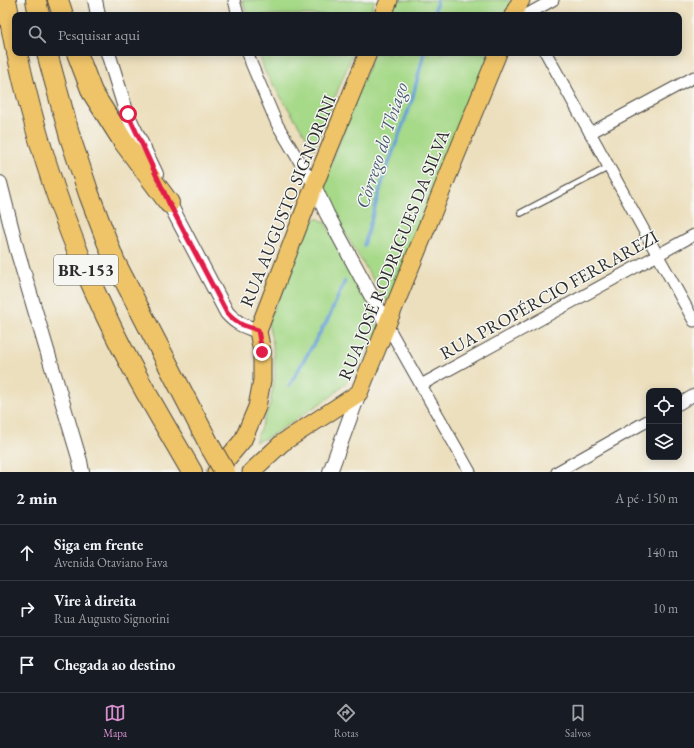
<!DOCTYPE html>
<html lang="pt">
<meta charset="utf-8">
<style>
:root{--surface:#171b24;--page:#20242c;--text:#f1f3f6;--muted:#9ea1a6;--line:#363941;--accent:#d690ce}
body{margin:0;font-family:"EB Garamond",serif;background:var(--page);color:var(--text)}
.controls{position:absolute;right:12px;bottom:12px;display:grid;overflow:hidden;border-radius:8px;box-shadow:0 2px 10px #0003}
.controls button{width:36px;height:36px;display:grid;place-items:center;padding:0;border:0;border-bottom:1px solid var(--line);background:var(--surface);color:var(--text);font:20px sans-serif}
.stop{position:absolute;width:12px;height:12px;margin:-9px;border:3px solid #e11d48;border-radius:50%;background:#fff}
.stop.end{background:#e11d48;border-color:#fff;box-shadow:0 1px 4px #0008}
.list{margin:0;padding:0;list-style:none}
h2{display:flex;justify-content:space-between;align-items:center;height:52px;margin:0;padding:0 16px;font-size:17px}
h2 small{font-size:13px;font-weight:400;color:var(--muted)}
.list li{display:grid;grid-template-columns:26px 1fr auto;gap:12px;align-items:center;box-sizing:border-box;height:56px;padding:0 16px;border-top:1px solid var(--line)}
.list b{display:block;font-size:15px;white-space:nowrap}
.list p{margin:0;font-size:13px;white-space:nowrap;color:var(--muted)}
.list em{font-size:13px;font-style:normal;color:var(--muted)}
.icon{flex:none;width:22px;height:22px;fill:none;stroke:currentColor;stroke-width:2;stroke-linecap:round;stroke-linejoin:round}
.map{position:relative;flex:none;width:694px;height:472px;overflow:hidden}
.search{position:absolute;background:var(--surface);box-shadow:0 2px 10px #0003;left:12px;right:12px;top:12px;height:44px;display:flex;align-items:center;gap:10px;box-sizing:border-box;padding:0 14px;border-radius:8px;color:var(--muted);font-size:15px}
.sheet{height:220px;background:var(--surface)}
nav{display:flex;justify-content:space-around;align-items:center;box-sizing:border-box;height:56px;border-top:1px solid var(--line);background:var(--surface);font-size:11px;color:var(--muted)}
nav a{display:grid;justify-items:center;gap:2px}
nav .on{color:var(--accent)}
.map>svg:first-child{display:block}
.green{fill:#a6d988;stroke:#68825a}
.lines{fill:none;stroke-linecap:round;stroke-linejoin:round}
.stream{stroke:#69a1d7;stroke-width:3.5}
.service-casing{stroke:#484641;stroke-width:8}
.minor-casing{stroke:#484641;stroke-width:13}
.tertiary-casing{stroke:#484641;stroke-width:16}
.primary-casing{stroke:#484641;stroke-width:19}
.motorway-casing{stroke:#484641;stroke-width:22}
.service{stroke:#fff;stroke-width:5.5}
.minor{stroke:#fff;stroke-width:11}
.tertiary{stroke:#fff;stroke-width:14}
.primary{stroke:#efc469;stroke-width:17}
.motorway{stroke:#efc469;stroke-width:20}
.motorway-bridge-casing{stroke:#484641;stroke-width:22;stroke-linecap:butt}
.motorway-bridge{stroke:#efc469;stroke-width:20}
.route{stroke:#e11d48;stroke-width:5}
.labels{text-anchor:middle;stroke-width:3;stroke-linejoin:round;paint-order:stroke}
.shield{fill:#f6f6f2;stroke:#686867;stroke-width:1}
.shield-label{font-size:17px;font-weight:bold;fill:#2b2b2b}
.street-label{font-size:18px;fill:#2b2b2b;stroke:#f6f6f2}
.water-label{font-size:19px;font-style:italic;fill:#445a70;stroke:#f6f6f2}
</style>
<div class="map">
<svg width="694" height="472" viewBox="0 0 694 472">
<rect width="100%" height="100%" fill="#f6f6f2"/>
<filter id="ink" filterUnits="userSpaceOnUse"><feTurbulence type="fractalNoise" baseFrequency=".025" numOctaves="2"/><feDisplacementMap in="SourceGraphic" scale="8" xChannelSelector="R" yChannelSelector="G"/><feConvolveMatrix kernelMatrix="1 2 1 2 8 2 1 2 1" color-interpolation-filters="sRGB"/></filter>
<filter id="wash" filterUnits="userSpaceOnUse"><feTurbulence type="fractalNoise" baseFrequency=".012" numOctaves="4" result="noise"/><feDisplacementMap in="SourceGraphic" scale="16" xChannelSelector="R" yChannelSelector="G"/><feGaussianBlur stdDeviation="0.9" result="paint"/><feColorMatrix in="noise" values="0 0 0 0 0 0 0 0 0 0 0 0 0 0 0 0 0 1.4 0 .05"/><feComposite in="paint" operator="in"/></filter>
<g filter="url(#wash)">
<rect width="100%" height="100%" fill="#ecdfbd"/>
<!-- green -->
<g class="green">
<path d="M242,0h133l-6,15h-122z"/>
<path d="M395,0h114l2,3 -5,12h-117z"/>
<path d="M259,53h94l-39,96 -49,-77z"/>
<path d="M374,53h117l-98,250 -7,-2 -62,-102 1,-20z"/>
<path d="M316,218l9,4 54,102 -1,9 -20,38 -25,24 -64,42 -14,5 15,-38 5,-29 -2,-30 -5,-23 39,-95z"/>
</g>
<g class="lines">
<!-- stream -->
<g class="stream">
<path d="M434,15l3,-15"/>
<path d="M364,245l20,-69 28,-76 12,-47"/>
<path d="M289,386l39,-67 17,-38"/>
</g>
</g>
</g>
<g filter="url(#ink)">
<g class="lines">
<!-- service casing -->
<g class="service-casing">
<path id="service" d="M521,213l88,-46"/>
</g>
<!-- minor casing -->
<g class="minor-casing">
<g id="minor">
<path d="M234,0l4,15"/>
<path d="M526,15l27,-15"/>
<path d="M248,53l3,10 26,61 37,62"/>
<path d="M546,53l148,268"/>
<path d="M590,133l104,-56"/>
<path d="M387,325l83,147"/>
<path d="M421,385l273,-150"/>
<path d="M679,404l15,-9"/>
<path d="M557,472l92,-52"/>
</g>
</g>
<!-- tertiary casing -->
<g class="tertiary-casing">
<g id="tertiary">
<path d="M95,0l3,15"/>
<path d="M108,53l19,61 29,60"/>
<path d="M0,183l17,67 63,211 2,11"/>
<path d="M314,186l13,28 60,111"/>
<path d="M165,195l62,118c10,11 17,13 31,18"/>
<path d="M330,472l29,-79"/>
</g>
</g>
<!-- primary casing -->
<g class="primary-casing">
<g id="primary">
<path d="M383,15l6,-15"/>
<path d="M513,15l8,-15"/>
<path d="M216,472l27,-32 14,-33 5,-27v-28l-4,-21 56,-145 54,-133"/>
<path d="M251,472l31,-29 77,-50 139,-340"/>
</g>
</g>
<!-- motorway casing -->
<g class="motorway-casing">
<g id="motorway">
<path d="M6,0l9,46"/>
<path d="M36,0l3,15"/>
<path d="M58,0l5,15"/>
<path d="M17,53c20,91 49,179 89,263 25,53 56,104 86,156"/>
<path d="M47,53l23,84 19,57 25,66 97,188"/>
<path d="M77,53l15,39 31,49 46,62"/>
</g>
</g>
<!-- service -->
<use href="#service" class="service"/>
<!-- minor -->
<use href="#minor" class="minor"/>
<!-- tertiary -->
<use href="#tertiary" class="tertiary"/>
<!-- primary -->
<use href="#primary" class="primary"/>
<!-- motorway -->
<use href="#motorway" class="motorway"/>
<!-- motorway-bridge casing -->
<g class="motorway-bridge-casing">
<path id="motorway-bridge" d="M211,448l14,24"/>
</g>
<!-- motorway-bridge -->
<use href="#motorway-bridge" class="motorway-bridge"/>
</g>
</g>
<g class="lines" filter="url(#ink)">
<!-- route -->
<path class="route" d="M128,114l41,89 58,110c10,11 17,13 31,17l4,22"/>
</g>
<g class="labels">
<!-- shield labels -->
<rect class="shield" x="54" y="255" width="64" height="30" rx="3"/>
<g class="shield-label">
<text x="86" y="276">BR-153</text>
</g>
<!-- street labels -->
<g class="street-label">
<text transform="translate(288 201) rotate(-68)" y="6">RUA AUGUSTO SIGNORINI</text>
<text transform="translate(394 255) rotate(-68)" y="6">RUA JOSÉ RODRIGUES DA SILVA</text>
<text transform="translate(549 295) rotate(-29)" y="6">RUA PROPÉRCIO FERRAREZI</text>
</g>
<!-- water labels -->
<g class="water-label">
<text transform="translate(381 145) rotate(-72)" y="7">Córrego do Thiago</text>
</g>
</g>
</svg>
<div class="controls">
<button><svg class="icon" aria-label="locate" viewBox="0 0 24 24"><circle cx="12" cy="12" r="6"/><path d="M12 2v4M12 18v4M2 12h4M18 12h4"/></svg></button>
<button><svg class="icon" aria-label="layers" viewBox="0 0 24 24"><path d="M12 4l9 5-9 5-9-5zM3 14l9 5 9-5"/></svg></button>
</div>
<div class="stop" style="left:128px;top:114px"></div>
<div class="stop end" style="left:262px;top:352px"></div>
<div class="search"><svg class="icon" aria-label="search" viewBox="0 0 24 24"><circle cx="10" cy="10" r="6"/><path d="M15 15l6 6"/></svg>Pesquisar aqui</div>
</div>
<section class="sheet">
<h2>2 min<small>A pé · 150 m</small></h2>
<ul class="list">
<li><svg class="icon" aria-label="ahead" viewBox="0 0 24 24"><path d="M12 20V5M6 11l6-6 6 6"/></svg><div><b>Siga em frente</b><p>Avenida Otaviano Fava</p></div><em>140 m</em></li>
<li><svg class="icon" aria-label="right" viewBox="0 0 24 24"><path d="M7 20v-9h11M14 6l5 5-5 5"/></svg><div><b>Vire à direita</b><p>Rua Augusto Signorini</p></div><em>10 m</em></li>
<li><svg class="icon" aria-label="arrive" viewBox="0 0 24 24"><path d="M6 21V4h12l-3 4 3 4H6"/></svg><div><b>Chegada ao destino</b></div></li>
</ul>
</section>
<nav>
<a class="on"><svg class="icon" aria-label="map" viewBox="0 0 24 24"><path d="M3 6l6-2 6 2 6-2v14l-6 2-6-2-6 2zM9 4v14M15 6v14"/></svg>Mapa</a>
<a><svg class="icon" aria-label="directions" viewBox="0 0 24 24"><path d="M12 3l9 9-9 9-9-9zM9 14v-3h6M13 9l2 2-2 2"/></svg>Rotas</a>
<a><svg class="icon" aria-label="saved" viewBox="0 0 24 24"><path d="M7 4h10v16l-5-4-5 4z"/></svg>Salvos</a>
</nav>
